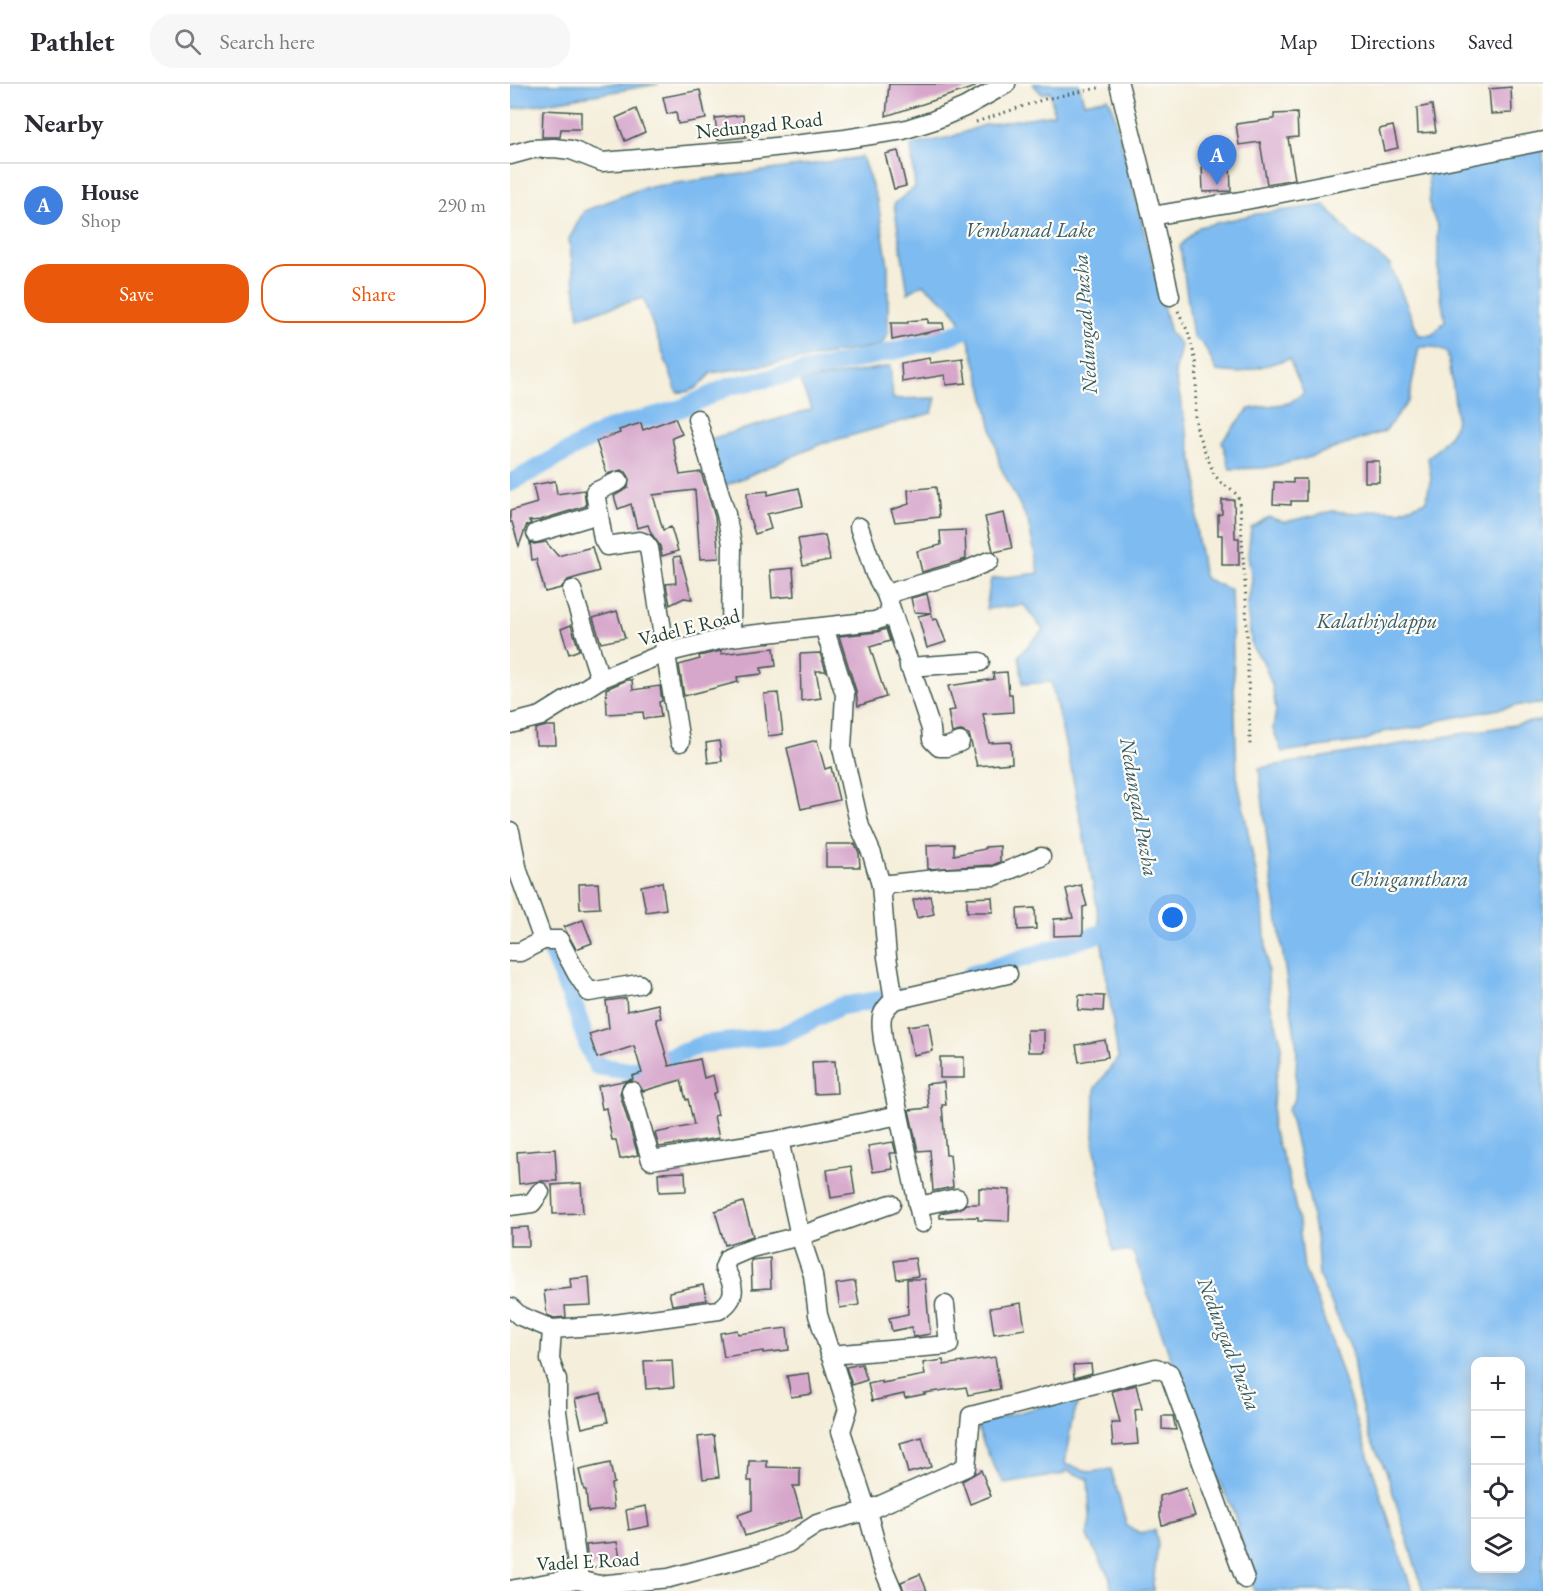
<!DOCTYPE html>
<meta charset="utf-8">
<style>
:root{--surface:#fff;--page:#f7f7f7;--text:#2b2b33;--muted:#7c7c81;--line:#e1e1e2;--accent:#ea580c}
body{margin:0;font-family:"EB Garamond",serif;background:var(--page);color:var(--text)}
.controls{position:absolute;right:18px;bottom:18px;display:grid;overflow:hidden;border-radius:12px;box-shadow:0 3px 15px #0003}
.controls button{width:54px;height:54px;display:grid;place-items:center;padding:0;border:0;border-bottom:2px solid var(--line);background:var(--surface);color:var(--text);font:30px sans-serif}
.you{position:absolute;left:663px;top:834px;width:21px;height:21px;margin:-15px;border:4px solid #fff;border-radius:50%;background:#1a73e8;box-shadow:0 0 0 9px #1a73e833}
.badge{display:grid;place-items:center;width:39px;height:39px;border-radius:50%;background:var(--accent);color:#fff;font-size:20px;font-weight:700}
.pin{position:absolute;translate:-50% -50px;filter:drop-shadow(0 2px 3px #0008)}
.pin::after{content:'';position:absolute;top:32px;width:21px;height:18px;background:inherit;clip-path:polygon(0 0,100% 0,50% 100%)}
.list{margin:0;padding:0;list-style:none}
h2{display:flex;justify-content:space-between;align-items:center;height:78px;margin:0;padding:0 24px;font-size:26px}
h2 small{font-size:20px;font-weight:400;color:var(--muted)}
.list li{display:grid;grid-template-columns:39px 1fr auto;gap:18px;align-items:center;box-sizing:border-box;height:84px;padding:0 24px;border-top:2px solid var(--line)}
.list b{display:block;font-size:22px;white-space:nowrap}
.list p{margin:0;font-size:20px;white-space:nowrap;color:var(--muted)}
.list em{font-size:20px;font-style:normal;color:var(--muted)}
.actions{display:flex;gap:12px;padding:18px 24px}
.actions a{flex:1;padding:14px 0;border:2px solid var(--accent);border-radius:24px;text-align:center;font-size:21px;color:var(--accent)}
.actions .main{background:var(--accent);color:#fff}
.icon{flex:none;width:33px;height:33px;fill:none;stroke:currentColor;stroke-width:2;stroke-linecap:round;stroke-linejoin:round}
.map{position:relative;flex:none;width:1033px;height:1507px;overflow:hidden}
header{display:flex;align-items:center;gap:36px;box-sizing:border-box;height:84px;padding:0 30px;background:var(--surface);border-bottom:2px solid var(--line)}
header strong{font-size:28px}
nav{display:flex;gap:33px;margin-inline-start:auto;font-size:21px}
.search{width:420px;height:54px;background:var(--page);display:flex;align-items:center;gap:15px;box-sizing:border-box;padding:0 21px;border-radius:24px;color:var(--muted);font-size:22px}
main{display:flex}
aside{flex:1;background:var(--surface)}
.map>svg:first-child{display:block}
.water{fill:#7ebbf1;stroke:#4e7c92;stroke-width:1.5;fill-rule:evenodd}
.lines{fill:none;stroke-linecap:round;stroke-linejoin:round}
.canal{stroke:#7ebbf1;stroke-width:18}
.building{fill:#d6a6cb}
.minor-casing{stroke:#3f584d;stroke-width:21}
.path{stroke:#3f584d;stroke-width:3;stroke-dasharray:1.5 4.5;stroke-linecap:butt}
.minor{stroke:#fff;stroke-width:18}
.labels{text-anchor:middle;stroke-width:4.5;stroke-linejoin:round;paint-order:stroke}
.street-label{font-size:20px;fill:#1f3d34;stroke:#fdfcf7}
.water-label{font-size:21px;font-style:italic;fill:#375c63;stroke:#fdfcf7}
</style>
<header>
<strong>Pathlet</strong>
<div class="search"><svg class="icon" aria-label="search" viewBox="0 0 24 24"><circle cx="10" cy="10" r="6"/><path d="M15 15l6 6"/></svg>Search here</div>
<nav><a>Map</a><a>Directions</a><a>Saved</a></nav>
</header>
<main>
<aside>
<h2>Nearby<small></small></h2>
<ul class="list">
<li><span class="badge" style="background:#3f7fe0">A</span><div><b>House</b><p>Shop</p></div><em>290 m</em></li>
</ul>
<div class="actions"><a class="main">Save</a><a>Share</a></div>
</aside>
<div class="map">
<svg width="1033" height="1507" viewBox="0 0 1033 1507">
<rect width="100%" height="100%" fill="#fdfcf7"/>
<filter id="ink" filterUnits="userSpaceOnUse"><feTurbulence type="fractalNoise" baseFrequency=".0167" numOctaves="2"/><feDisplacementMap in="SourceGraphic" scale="12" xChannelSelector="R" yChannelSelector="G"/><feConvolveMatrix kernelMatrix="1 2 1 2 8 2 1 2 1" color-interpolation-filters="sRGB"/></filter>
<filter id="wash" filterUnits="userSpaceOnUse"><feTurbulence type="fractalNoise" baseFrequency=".008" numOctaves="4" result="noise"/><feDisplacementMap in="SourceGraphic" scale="24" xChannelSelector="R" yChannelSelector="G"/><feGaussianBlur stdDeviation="1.35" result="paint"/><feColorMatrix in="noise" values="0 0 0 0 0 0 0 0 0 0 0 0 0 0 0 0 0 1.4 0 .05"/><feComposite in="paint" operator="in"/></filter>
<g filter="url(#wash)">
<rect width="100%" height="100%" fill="#f4eeda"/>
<!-- water -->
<g class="water">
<path d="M9,0h140l-149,25v-23z"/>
<path d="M523,0h46l5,19 24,-5 4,8 58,227 11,12 -6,28 23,113 -2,42 8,50 27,12 6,186 26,132 7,95 12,42 -8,44 -2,38 15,43 12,52 5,47 15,35 93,287h-158l-20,-78 -37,-82 -64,-179 -20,-1 -19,-107 1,-56 23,-30 -22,-157 -24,-128 -21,-91 -28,2 -4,-29 24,-25 -19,-25 -38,4 5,-30 48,-6 -11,-52 -28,-55 -17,-77 -17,-59 -15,-23 -28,-23 -15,9 -14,-89 21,-17 -4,-42 40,-8 33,-12 70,-11 -4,-23 -8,3z"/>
<path d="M1033,57v563l-22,1 -80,15 -20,7 -38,5 -19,9 -82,11 -9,-23 3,-19 -4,-25 -9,-24 -11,-14 -5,-38 5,-29 -4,-25 3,-27 17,-11 17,5 48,-11 24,2 21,-3 22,1 26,-10 5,-23 -3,-20c9,-9 23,-20 27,-34 3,-11 -5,-58 -8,-72l-15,-5h-13l-10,53 -24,31 -81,28 -40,9 -34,1 -8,-28 27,-32 40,-6 15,-10 -15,-34 -51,14 -21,-2 -14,-27 -10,-7 -13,-91 19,-19 57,-13 69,-9 27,31 38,29 29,70h13l13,-14 -7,-43v-51l-8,-18 -2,-34 29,-15z"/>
<path d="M352,73l16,46 10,63v68l-7,11 -90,16 -80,12c-9,11 -18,21 -34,19l-34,-94 -64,19 -10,-78 15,-28 58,-23z"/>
<path d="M380,282l3,33 43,-1 -4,15 -111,31 -101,44 -17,-47 109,-32 -12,-27z"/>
<path d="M1033,636v871h-120l-37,-121 -17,-33 -12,-49 -5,-38 -33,-74 -2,-32 -8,-47 -21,-88 7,-10 2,-50 -26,-174 -12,-107zM966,1278h45v206h-45z"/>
<path d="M570,1312l-9,29 -6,39 26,8 20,-3 16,57 13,7 15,-3 3,15 -5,38 1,8h-43l-1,-13 -23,-42 3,-18 -2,-39 -23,-9 -1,4 -59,10c-13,-19 -21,-37 -28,-59l21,-7z"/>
</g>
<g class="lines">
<!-- canal -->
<g class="canal">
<path d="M0,399l98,-54 74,-21 48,-22 87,-17 115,-27 34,-12"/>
<path d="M40,864l26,62 11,34 10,22 32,5 75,-27 76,-8 61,-30 63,-10"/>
<path d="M460,891l154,-49"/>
</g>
</g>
<g id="blocks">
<!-- building -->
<g class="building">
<path d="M379,0h86v3l-89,29z"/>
<path d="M1001,3l1,26 -21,1 -2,-25z"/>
<path d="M190,6l6,29 -28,5 -2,-12 -9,2 -4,-17z"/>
<path d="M922,21l4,27 -18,1 -1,-25z"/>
<path d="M126,25l9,23 -20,9 -9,-23z"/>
<path d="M33,26l38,2v17h-20l-1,8h-18z"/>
<path d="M787,29l1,24 -10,1 7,41 -28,5 -7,-42 -21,3 -3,-21 38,-5v-5z"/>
<path d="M233,31l3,22 -28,3 -3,-22z"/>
<path d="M883,42l5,22 -14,3 -5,-22z"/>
<path d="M388,67l8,35 -12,3 -9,-35z"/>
<path d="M720,79l1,28 -28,1 -1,-28z"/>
<path d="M418,235v4h15l1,6 -52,11 -1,-17h17v-2z"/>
<path d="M419,274l1,5 33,-4 3,24 -20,2 -1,-10 -43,7 -1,-19z"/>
<path d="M165,334l7,16 -10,4 8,37 21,-3 14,45 4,41 -19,1 -5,-69 -42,5 10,35 8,-3 7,24 -16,5 -2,-10 -9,-13 -3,-8 -11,3 -6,-24 -13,5 -4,-13 14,-8 1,-11 -3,-5 -5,-2 -14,4 -11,-33 24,-8 -1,-3 22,-7 2,7z"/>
<rect x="855" y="377" width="14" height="21"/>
<path d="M783,395h13v22h-15v4l-18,-1 1,-22 19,1z"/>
<path d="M45,397l2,13 27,-4 2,16 -46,14 -11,1 2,2 -4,3v-2l-8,22 -7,-24h-2v-11l27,-8 -4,-18z"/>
<path d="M426,403l3,30 -44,5 -4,-12 18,-6 -1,-14z"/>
<path d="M289,404l4,18 -36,8 4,15 -16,5 -7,-21 -1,-20 21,-2v4z"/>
<path d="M712,416h12l1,38h4v27h-17v-30h-4v-20l4,-1z"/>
<path d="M494,429l8,35 -17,4 -2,-1 -8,-34z"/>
<path d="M455,446l1,29 -44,13 -5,-21 24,-6 -1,-14z"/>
<path d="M315,451l5,25 -27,5 -5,-26z"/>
<path d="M20,458l4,2 12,-2 12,14 34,-9 7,24 -31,9 -7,8 -16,4 -9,-33 -4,1z"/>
<path d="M170,472l12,43 -8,-1 -14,7 -4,-21 10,-1 -2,-26z"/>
<path d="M283,484l2,28 -23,2 -2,-28z"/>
<path d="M417,510l6,26 4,-1 9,23 -19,6 -9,-32 13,-3 -17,-1 -3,-14z"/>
<path d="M107,527l8,27 -24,5 -8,-25z"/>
<path d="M61,541l8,25 -10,4 -8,-25z"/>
<path d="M376,545l4,12 -20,6 16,50 -28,9 -2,-15 -17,-55 38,-4z"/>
<path d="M264,564l2,18 -15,2 1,6 -25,3 1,5 -54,14 -5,-31 21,-6 -1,-3 22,-5v3z"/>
<path d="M310,569l6,18h-10l5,27 -20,3 -1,-47z"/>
<path d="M497,588l2,22h3l1,18 -30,2 6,29 22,-1 1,21 -35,3 -8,-32 -8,-3 -9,2 -4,-22 7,-1 -7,-24 46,-7 -1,-6z"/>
<path d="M117,596h5l1,10 27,-4 2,15 -3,1 2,15 -17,2 -1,-7 -36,2 -1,-25z"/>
<path d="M268,609l5,41 -15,2 -4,-42z"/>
<path d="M37,642h8l1,19h-20l-1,-16z"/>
<path d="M307,656l8,29 6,-2 8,33 -38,9 -14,-61z"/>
<path d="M209,657l3,20 -14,2 -2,-20z"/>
<path d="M316,760h29l4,9 1,14h-34z"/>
<path d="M444,760v11l31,-6v-2l15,-1v16l-7,3 -65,4 -1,-24z"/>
<path d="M152,798l4,27 -20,3 -5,-26z"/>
<path d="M88,799l2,25 -20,1 -1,-25z"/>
<path d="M571,801l6,21 -4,1v28l-29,1v-17l19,-1 -7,-29z"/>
<path d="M420,812l4,18 -17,4 -4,-18z"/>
<path d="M482,813l1,15h-26v-14z"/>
<path d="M525,824l1,21 -18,1 -1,-21z"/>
<path d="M73,836l9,23 -16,6 -12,-22z"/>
<path d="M569,911l25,1 -1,15 -25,-1z"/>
<path d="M116,914l1,13 31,-7 3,14 -5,1 13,47 31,-7 4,19 9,-3 4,17 -4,2 5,21 -4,1 5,22 -60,9 -4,-14 39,-8 -6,-26 -2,1 -5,-20 -38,11 -5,-8 -10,-3 -5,4 -3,10 18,61 -18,4 -4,-19h-4l-6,-32 -4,1 -4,-23 35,-7 -1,-3 10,-3 -8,-27 -37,12 -8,-24 20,-6 -3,-27z"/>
<path d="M419,939l4,28 -20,4 -5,-29z"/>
<path d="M517,946h17v22h-16z"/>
<path d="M595,956l3,17 -29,5 -3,-17z"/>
<rect x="430" y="973" width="24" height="21"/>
<path d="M325,977l2,32 -23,1 -2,-32z"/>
<path d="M434,998l2,23h-4l4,50h4l3,32 -20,4 -3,-41 -12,1 -9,-41 20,-2 -3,-24z"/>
<path d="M383,1058l3,11h-6l3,16 -20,3 -5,-26z"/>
<path d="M45,1065l2,32h-16l-22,3 -2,-32z"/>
<path d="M341,1082l4,28 -24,4 -4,-28z"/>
<path d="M175,1088l1,19 -27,1 -1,-19z"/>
<path d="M71,1099l2,30 -30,1 -1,-29z"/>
<path d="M469,1104l31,2 -1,31 -31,-1v-3l-38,1v-5l20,-4 6,-5h13z"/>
<path d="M233,1118l10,34 -28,9 -10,-34z"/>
<path d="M18,1143l1,19h-19v-18z"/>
<path d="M260,1174l1,30 -19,1 -1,-29z"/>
<path d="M405,1174l3,18 -21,3 -3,-18z"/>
<path d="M79,1193l2,28 -26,1 1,11 -12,1 -7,-3 -3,-24 27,-3 -1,-9z"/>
<path d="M397,1195h18l5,55 -17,3 -1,-10 -20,4 -3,-13 19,-4z"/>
<path d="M345,1197l4,24 -19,3 -4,-24z"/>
<path d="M193,1201l4,15 -35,5 -3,-13z"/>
<path d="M511,1219l4,26 -31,5 -4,-26z"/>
<path d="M277,1244l2,22 -26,3v-2l-39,6 -4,-24 17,-3 1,4z"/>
<path d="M485,1273l5,32 -32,6 -2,-8 -42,6 1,1 -20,4 -1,-4 -32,7 -4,-17 14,-3v2l43,-8 -2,-12 20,-3 1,5z"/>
<path d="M162,1276l2,27 -28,2 -2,-28z"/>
<path d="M352,1280l5,16 -15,5 -6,-18z"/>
<path d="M581,1280l1,9 -18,5 -1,-13z"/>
<path d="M299,1289l3,21 -21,3 -4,-21z"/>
<path d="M626,1301l6,24 -7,1 3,34 -25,2 -2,-24h9l-8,-31z"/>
<path d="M91,1309l7,29 -26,6 -7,-29z"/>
<path d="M652,1332h11l3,14 -14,-1z"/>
<path d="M204,1351l5,42 -16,2 -5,-42z"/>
<path d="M412,1353l9,30 -23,6 -8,-30z"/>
<path d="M239,1377h18v6l33,1v18h-7l9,31 -57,19 -7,-21 14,-5v-29h-4z"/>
<path d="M100,1379l4,20 -3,1 3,25 -26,3 -2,-22h-2l-5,-20z"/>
<path d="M471,1386l10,26 -21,8 -8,-23z"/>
<path d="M676,1404l9,28 -33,9 -2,-9v-20z"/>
<path d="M136,1422l3,20 -20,4 -3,-20z"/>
<path d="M107,1458l4,20 -32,6 -3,-23z"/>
<path d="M410,1490l7,17h-23l-3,-9z"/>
</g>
</g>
</g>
<g filter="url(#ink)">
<use href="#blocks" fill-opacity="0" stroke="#3f584d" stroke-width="1.5"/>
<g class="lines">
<!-- minor casing -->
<g class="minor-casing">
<g id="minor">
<path d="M609,0l33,132 94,-16 297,-59"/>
<path d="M0,71l22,-6 22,-1 17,2 31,12 146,-12 97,-11 58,-9 29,-9 33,-14 41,-23"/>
<path d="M642,132l18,80"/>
<path d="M187,335l29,95 6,30 -1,93"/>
<path d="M109,397l-24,11 8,47 4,7 33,-5 5,2 4,5 31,194"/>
<path d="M349,443l16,47 11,20 45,135 1,11 7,7h8l13,-5"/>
<path d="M26,449l63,-19"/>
<path d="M62,506l28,89"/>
<path d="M376,510l77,-22 26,-11"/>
<path d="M314,543l21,67 -3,54 18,79 12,27 9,31 6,72 7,43"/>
<path d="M399,583l71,-5"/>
<path d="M0,640l31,-8 59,-37 65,-26 66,-16 144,-16 17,-7"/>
<path d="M0,747l8,40 25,69 -23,12h-10"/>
<path d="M371,801l64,-7 50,-2 46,-19"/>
<path d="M33,856h16l18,34 12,18 50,-8"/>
<path d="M121,1007l20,69 128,-20"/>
<path d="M0,1122l22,-3 8,-11"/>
<path d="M408,1122l39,-8"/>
<path d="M412,1139l-39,-183c-2,-20 -5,-26 11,-40l114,-26"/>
<path d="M0,1223l10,9 32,13 -2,31 7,20v31l22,169"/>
<path d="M42,1245l55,-4 112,-15c19,-12 16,-25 5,-42l4,-10 23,-10 49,-12 -21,-96 120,-25"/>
<path d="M320,1271l119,-10 -4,-40"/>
<path d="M0,1506l48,-9 21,-1 19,5 71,-7 90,-24 29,-11 29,-19 50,-13 -26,-80 7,-22 -30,-94 -5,-40 -13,-39 91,-32"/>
<path d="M383,1507l-12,-28 -14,-52 99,-44 5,-51 185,-48 13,5 76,206"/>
</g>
</g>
<!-- path -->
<g class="path">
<path d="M466,38l69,-23 58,-12"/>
<path d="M668,227l10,21 9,33 -2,51 3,18 16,40 7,9 10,6 7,7 2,12 6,92 4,145"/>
</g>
<!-- minor -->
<use href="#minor" class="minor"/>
</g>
</g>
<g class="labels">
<!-- street labels -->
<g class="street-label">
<text transform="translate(249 41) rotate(-6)" y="7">Nedungad Road</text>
<text transform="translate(179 543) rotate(-14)" y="7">Vadel E Road</text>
<text transform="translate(78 1477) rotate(-3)" y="7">Vadel E Road</text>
</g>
<!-- water labels -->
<g class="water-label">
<text x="520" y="153">Vembanad Lake</text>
<text transform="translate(575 240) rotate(-94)" y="7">Nedungad Puzha</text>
<text x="867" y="544">Kalathiydappu</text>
<text transform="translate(629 723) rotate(80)" y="7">Nedungad Puzha</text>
<text x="899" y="802">Chingamthara</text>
<text transform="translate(719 1260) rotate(69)" y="7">Nedungad Puzha</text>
</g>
</g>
</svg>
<div class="controls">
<button>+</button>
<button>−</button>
<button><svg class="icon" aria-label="locate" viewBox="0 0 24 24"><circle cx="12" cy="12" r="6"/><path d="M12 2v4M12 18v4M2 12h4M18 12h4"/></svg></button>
<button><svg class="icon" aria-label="layers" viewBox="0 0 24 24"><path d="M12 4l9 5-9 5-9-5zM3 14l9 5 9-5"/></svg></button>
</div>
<div class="you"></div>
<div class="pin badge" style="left:707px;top:101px;background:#3f7fe0">A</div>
</div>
</main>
